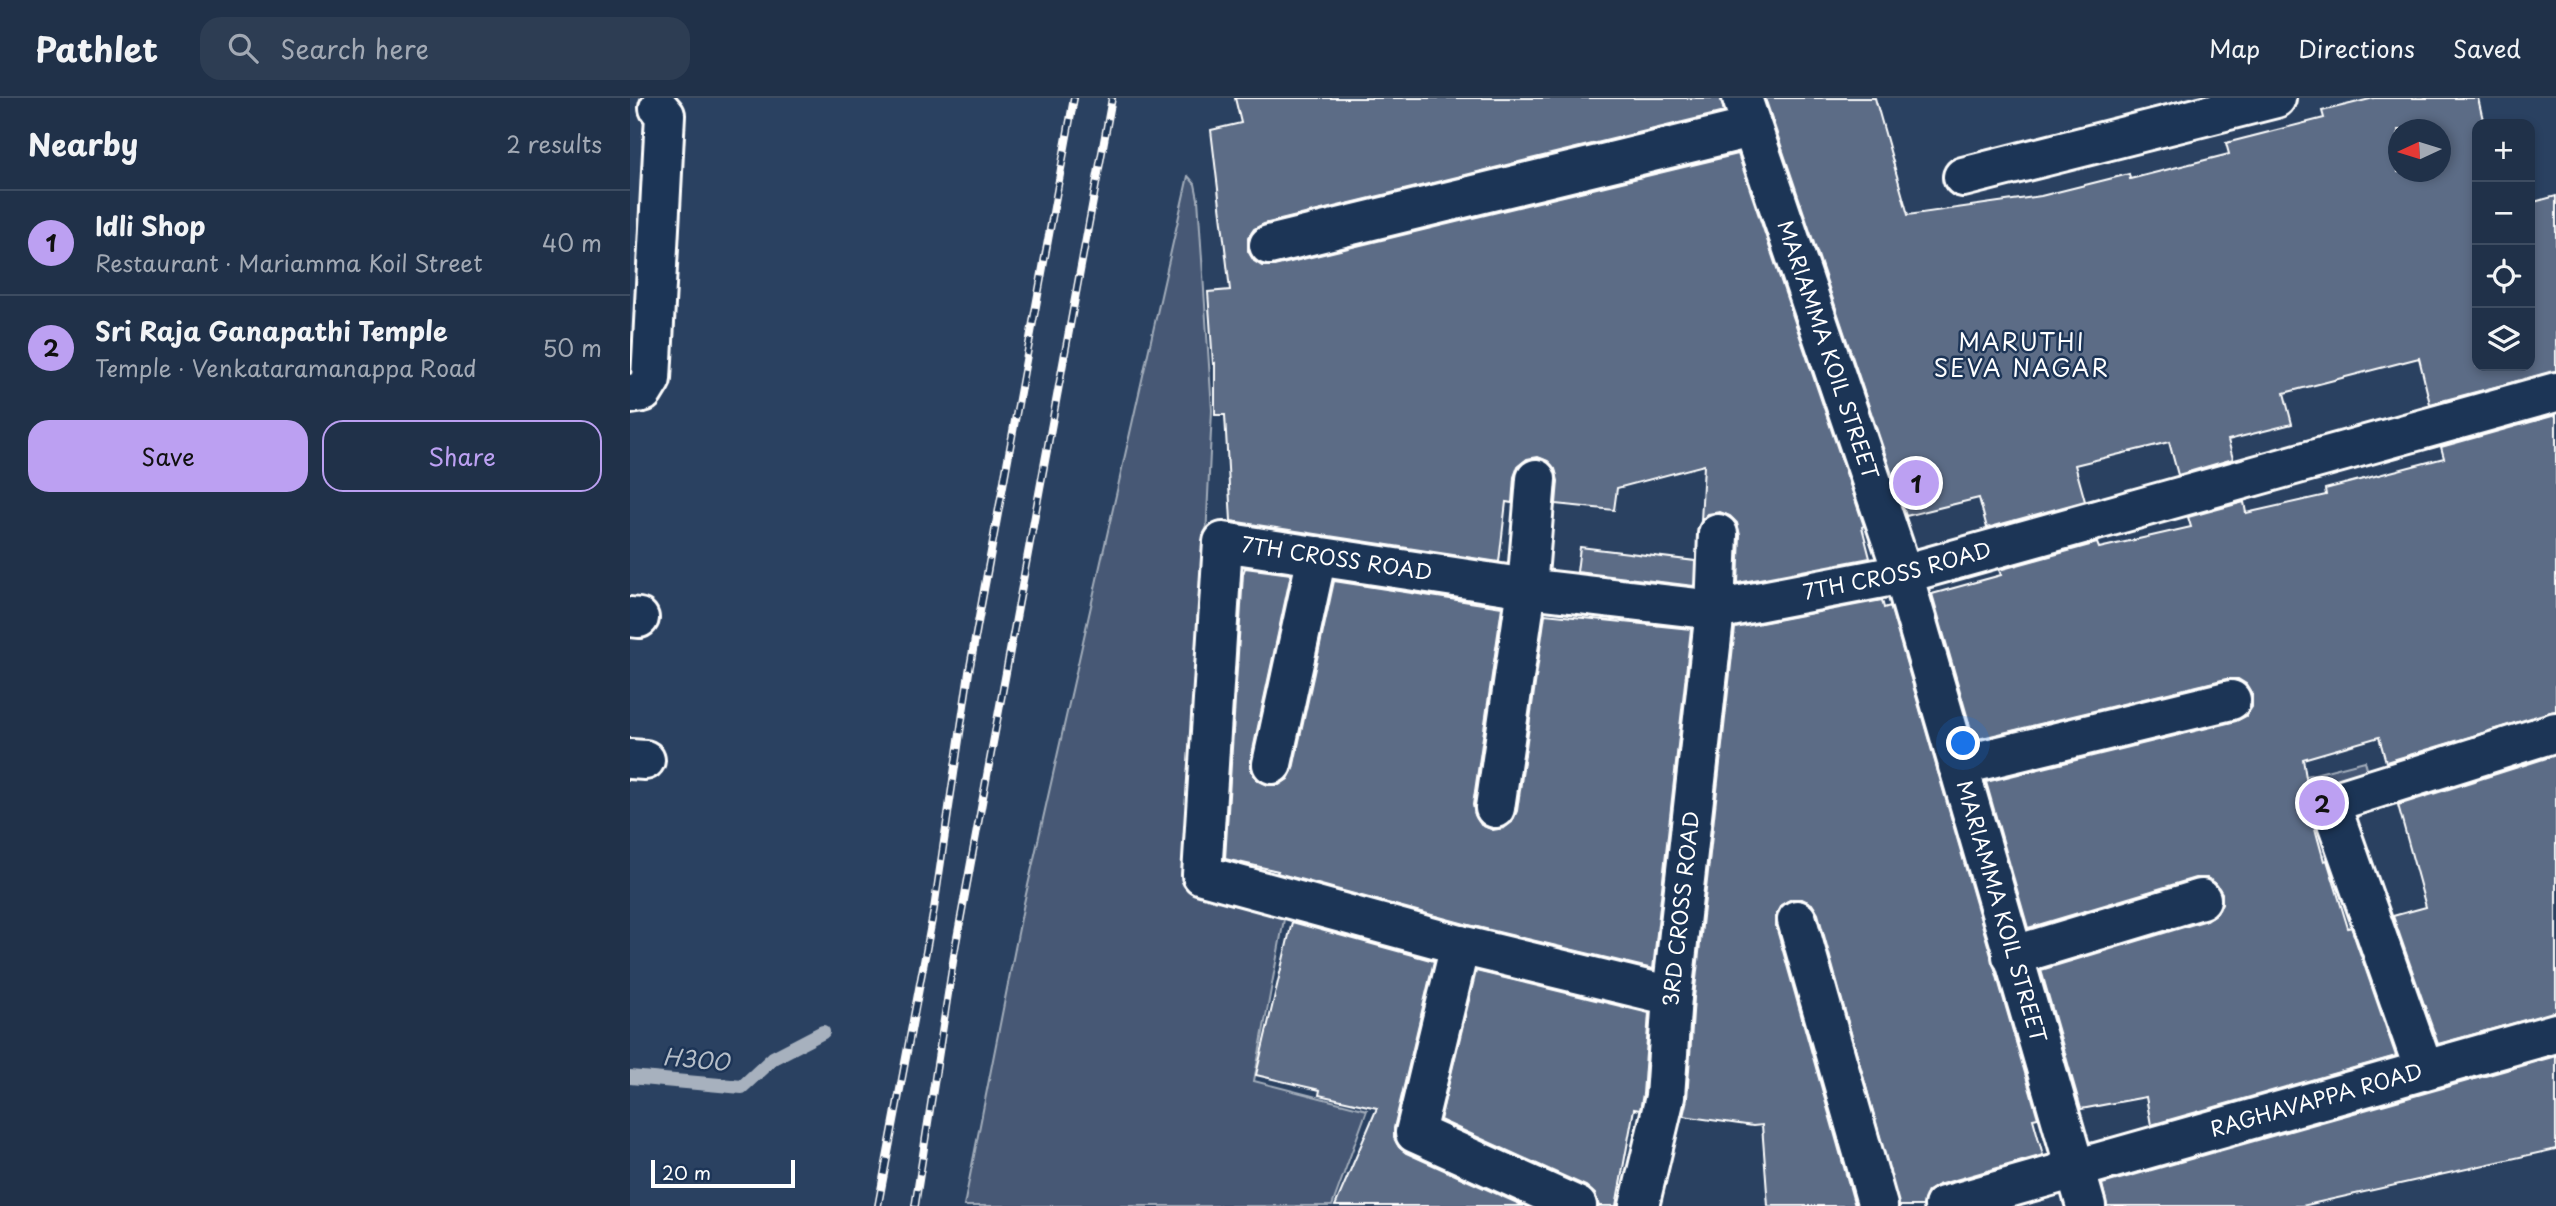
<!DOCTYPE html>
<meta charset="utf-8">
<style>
:root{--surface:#203149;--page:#2d3d53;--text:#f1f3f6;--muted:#a2a9b4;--line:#3d4c61;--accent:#bca0f2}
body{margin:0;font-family:"Playpen Sans",sans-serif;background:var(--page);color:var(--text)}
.controls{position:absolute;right:21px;top:21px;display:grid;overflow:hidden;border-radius:14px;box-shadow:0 4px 10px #0003}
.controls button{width:63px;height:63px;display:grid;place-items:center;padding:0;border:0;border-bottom:2px solid var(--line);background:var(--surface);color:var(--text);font:35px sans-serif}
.compass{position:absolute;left:1758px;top:21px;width:63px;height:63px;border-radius:50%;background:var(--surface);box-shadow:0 4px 10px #0003;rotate:266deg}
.scale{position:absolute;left:21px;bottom:18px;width:144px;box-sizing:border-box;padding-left:7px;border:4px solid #fff;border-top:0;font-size:19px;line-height:24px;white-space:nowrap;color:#fff;-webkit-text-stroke:5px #1d3557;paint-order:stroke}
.you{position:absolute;left:1334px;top:646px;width:24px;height:24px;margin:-18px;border:5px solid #fff;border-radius:50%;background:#1a73e8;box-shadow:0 0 0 10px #1a73e833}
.badge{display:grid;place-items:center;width:46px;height:46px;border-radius:50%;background:var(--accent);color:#111;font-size:23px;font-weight:700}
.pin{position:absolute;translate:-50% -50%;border:4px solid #fff;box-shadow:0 2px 7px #0006}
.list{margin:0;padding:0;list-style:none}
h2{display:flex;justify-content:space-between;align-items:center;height:91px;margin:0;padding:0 28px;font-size:30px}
h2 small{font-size:23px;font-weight:400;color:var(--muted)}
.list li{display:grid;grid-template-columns:46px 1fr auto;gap:21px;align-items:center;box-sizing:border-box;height:105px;padding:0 28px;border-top:2px solid var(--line)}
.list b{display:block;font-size:26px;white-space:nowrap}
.list p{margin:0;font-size:23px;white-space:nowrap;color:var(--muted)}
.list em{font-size:23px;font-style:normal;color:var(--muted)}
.actions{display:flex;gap:14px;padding:21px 28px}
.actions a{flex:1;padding:16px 0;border:2px solid var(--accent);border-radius:21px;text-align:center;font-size:24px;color:var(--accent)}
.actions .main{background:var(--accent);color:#111}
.icon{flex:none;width:38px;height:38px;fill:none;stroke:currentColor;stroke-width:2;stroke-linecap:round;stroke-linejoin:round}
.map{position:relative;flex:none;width:1926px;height:1108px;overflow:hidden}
header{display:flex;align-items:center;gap:42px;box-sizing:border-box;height:98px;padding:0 35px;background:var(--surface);border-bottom:2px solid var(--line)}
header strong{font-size:33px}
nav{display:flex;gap:38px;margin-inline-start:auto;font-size:24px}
.search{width:490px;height:63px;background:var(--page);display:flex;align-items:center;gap:18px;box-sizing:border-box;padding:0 24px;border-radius:21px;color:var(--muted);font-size:26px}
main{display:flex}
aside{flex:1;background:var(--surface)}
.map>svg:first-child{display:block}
.green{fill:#465975;stroke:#a2acba;stroke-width:2}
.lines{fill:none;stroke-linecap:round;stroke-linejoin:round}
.stream{stroke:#a7b1be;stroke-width:14}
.building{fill:#5b6c86;stroke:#fff;stroke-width:2;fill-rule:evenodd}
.minor-casing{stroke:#fff;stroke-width:44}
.minor{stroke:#1d3557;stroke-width:38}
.rail-casing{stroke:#fff;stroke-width:8}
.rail{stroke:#1d3557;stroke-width:5;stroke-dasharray:16;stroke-linecap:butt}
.labels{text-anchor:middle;stroke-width:5;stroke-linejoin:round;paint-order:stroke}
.street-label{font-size:21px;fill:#fff;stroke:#1d3557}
.neighbourhood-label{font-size:23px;letter-spacing:2px;fill:#fff;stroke:#1d3557}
.water-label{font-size:23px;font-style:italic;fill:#b6bec8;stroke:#1d3557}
</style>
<header>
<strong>Pathlet</strong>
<div class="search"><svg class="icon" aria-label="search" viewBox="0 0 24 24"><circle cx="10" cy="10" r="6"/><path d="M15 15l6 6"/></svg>Search here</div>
<nav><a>Map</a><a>Directions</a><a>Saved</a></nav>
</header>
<main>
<aside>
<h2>Nearby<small>2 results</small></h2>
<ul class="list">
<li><span class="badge">1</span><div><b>Idli Shop</b><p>Restaurant · Mariamma Koil Street</p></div><em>40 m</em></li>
<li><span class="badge">2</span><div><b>Sri Raja Ganapathi Temple</b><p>Temple · Venkataramanappa Road</p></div><em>50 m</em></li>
</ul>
<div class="actions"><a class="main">Save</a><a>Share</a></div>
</aside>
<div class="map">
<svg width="1926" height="1108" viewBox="0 0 1926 1108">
<rect width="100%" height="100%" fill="#2a4161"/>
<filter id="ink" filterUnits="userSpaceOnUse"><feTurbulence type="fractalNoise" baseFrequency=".0143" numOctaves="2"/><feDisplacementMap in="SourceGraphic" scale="14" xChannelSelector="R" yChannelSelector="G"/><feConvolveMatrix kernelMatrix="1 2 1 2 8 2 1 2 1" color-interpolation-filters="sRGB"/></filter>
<g filter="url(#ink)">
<!-- green -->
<g class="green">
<path d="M558,78l7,8 3,15 14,211 -22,470 95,34 -31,167 113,29 -35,96h-368l60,-303z"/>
<path d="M1735,663l8,29 -38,26 11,32 -52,16 -23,-79z"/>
</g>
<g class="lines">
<!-- stream -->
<path class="stream" d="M0,979l112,10 31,-29 50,-26"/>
</g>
<!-- building -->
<g class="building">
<path d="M605,0h486l3,14 -460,112 -10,5 -6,9v13l6,10 8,5h12l464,-112 126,372 -2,1 8,31 -132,25 2,-48 -3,-12 -7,-7 -10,-4 -12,2 -7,7 3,-56 -87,23 -3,22 -58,-6 2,-23 -3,-12 -7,-8 -10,-4 -11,2 -9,7 -4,11 -2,26 -6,-1 -7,60 -268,-41 -6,-106h-10v-52l-2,1 -5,-72 22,-2 -19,-160 30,-7z"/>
<path d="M1135,0h110l33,117 133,-19 88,-22 1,5 99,-25 -3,-11 98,-25 -2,-7 52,-13h104l6,26h-7v242h53v-163l26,-7v175l-126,33 -11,-46 -135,35 8,31 -64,16 5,19 -55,16 -9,-33 -94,23 10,36 -98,27 -8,-30 -73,18zM1768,32h42v42h-42z"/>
<path d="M1926,317v296l-170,51 -7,-25 -76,22 10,62 11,40 3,-1 21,68 3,-1 45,129 -245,69 -5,-28 -65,12 -40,-139 166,-50 10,-7 5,-10v-10l-7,-10 -8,-5h-12l-167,50 -42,-146 250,-61 10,-5 6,-9v-13l-6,-10 -8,-5h-12l-252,61 -42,-146 69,-19 -2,-5 98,-27 2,5 92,-21 -3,-10 56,-15 2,11 80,-18 -1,-6 119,-31 -3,-11z"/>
<path d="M950,449l115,14 -1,25 -117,-14z"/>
<path d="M615,470l46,6 -40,185v11l6,10 11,5h11l9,-6 5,-10 41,-188 168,26 -29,198 2,10 6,10 12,5 11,-2 8,-6 5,-11 28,-197 146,15 -38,340 -188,-45 -188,-51 1,-2 -53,-12 18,-285z"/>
<path d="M1252,502l2,8 6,-2 148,512 -5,1 10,36 -105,30 -10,6 -5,15h-24l-81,-292 -6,-10 -10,-5h-10l-11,6 -5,10v11l79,280h-87l-6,-81 -9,1 -70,-10 4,-17 7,-101 41,-370z"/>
<path d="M1926,657v257l-118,32 -45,-128 33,-9 -28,-102z"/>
<path d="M662,824l142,39 -40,167v10l5,9 7,6 118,53h-189l42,-98 -58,-13 1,-5 -64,-15z"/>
<path d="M846,873l173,42 -6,81 -3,16 -6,-1 -18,97h-17l-4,-12 -9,-8 -146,-66z"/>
<path d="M1926,958v93l-254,57h-195l-5,-22z"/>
</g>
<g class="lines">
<!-- minor casing -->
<g class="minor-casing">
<g id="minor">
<path id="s1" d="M1112,0l161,476 183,632"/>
<path d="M1333,79l313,-79"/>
<path d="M639,147l482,-117"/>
<path d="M0,296l13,-2 8,-13 14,-264 -6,-7"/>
<path d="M0,519l9,1"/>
<path d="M0,661l15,1"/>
<path d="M642,666l45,-208"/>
<path d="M1328,668l273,-66"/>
<path d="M865,710l32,-220 9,-109"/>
<path d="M1167,822l81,286"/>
<path d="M830,847l-45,188 162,73"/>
<path d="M1382,858l189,-57"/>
<path id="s2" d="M1042,898l-212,-51 -258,-70 21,-333 304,46 188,22 188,-36 653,-182"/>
<path d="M1794,972l-90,-256 2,-10 3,-4 217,-68"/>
<path id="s3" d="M1009,1108l26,-109 7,-101 43,-386 3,-76"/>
<path id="s4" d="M1314,1108l612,-173"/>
</g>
</g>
<!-- minor -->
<use href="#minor" class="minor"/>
<!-- rail casing -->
<g class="rail-casing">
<g id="rail">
<path d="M248,1108l56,-297 35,-237 105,-574"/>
<path d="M285,1108l40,-257 157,-851"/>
</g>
</g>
<!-- rail -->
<use href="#rail" class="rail"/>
</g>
</g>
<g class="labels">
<!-- street labels -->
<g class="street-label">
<text dy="7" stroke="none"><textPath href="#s1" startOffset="266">MARIAMMA KOIL STREET</textPath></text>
<text dy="7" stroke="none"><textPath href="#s2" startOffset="934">7TH CROSS ROAD</textPath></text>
<text dy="7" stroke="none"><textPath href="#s2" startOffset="1502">7TH CROSS ROAD</textPath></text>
<text dy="7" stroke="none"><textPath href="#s3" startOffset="301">3RD CROSS ROAD</textPath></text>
<text dy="7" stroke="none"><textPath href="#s1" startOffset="854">MARIAMMA KOIL STREET</textPath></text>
<text dy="7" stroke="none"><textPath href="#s4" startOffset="387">RAGHAVAPPA ROAD</textPath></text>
</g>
<!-- neighbourhood labels -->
<g class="neighbourhood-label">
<text x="1392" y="253">MARUTHI<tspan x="1392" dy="26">SEVA NAGAR</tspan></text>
</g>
<!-- water labels -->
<g class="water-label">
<text transform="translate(66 962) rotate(5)" y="8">H300</text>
</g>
</g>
</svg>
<div class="controls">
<button>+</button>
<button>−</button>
<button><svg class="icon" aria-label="locate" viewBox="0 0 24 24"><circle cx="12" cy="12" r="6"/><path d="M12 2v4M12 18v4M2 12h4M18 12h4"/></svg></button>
<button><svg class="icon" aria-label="layers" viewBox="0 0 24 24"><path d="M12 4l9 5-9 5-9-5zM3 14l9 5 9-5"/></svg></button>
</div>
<svg class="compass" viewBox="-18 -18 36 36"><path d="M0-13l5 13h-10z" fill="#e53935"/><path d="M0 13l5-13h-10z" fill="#a2a9b4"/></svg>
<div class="scale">20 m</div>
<div class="you"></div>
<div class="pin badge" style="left:1286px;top:385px">1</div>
<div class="pin badge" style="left:1692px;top:705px">2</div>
</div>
</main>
